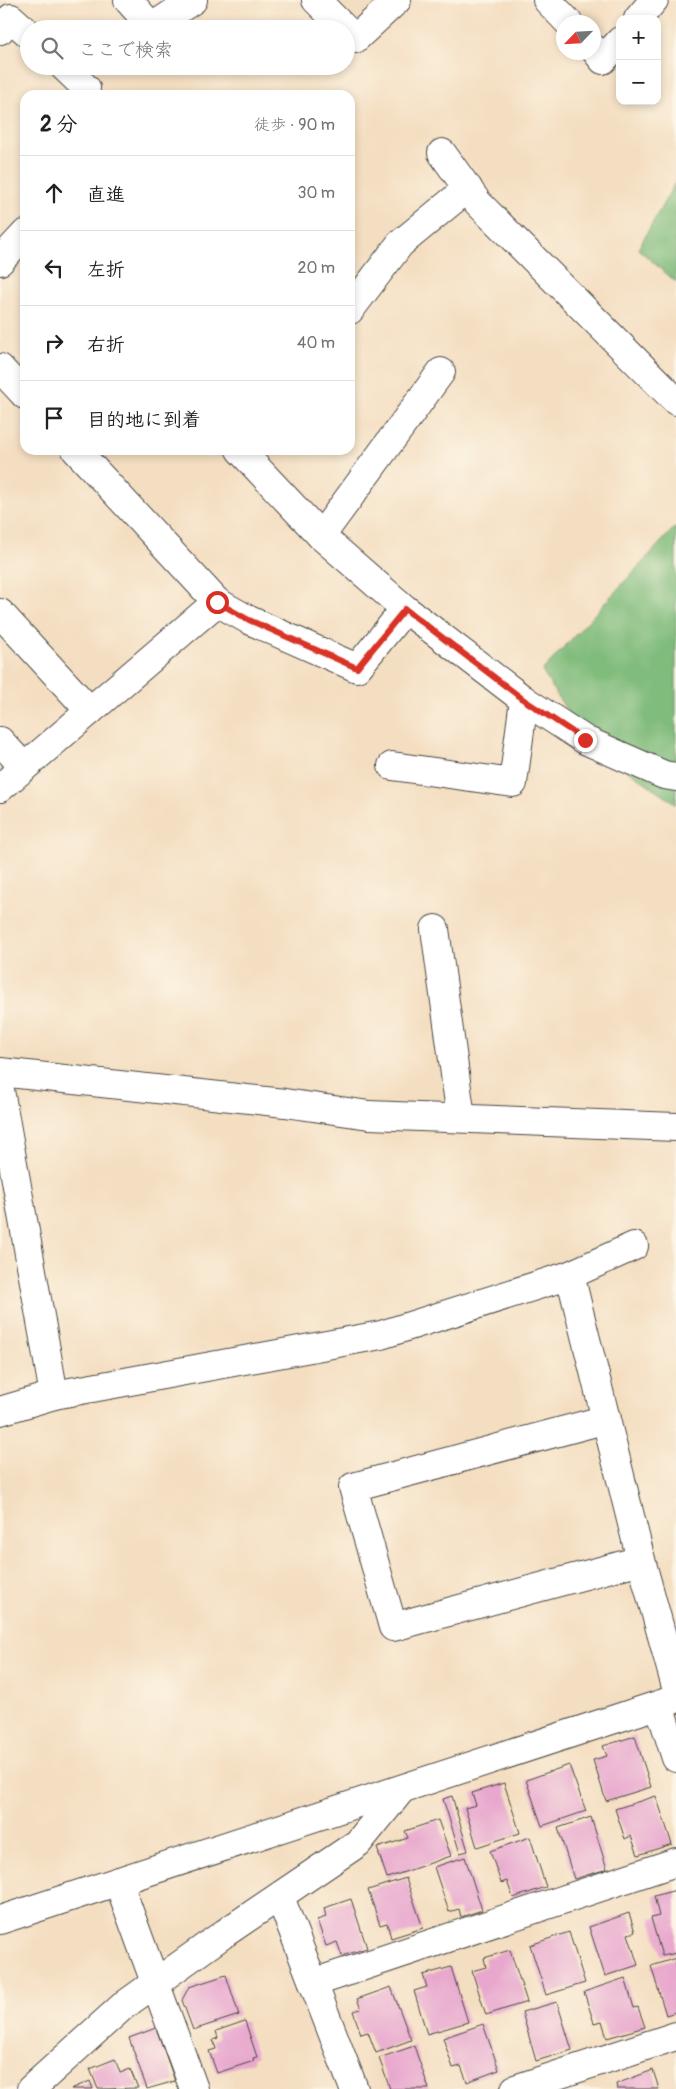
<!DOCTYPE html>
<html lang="ja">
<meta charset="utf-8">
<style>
:root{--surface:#fff;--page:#f2f2f2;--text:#202124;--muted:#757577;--line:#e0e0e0}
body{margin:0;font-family:Pangolin,"Klee One",sans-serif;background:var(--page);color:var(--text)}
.controls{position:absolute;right:15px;top:15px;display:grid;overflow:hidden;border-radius:10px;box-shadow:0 2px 8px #0003}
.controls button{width:45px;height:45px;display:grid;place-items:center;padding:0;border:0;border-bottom:1px solid var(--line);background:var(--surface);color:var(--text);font:25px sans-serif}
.compass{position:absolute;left:556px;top:15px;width:45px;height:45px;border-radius:50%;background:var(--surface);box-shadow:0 2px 8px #0003;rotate:245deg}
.stop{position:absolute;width:15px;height:15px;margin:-11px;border:4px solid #d93025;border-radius:50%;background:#fff}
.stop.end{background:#d93025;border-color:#fff;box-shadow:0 1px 5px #0008}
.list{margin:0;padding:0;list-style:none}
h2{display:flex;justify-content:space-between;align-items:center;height:65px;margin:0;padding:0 20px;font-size:21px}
h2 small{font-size:16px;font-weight:400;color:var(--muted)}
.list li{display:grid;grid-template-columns:32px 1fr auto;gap:15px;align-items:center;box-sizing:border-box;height:75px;padding:0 20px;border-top:1px solid var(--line)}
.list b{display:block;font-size:19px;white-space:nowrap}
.list em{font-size:16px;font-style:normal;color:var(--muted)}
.icon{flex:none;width:28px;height:28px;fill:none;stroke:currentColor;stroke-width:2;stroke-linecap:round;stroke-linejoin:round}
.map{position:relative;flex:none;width:676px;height:2089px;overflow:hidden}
.search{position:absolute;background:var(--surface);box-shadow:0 2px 8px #0003;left:20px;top:20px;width:335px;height:55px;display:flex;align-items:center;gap:12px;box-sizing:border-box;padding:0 18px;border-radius:28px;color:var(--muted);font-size:19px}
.panel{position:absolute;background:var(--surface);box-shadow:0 2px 8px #0003;left:20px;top:90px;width:335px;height:365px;border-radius:15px}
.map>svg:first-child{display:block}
.forest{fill:#80bc7c;stroke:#567454}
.building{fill:#e8a8ce}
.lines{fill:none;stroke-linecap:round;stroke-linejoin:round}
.minor-casing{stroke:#494642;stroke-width:30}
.minor{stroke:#fff;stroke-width:28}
.route{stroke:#d93025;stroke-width:6}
</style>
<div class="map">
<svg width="676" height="2089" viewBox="0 0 676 2089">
<rect width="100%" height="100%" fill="#fcf5e5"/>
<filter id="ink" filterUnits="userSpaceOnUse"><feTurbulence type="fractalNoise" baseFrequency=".02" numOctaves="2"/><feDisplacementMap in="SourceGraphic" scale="10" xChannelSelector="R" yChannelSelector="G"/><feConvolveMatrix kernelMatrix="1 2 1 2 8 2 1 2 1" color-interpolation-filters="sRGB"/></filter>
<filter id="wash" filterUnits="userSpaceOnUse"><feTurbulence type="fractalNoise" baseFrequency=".0096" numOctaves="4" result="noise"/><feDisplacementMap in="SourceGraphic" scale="20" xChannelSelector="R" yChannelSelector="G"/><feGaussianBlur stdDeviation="1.12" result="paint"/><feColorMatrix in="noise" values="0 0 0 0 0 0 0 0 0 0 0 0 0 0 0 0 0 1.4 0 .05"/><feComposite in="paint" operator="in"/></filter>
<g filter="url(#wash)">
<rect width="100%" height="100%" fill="#f4dec1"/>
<!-- forest -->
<g class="forest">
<path d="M676,181v101l-38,-33z"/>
<path d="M676,526v278l-91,-64 -43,-69z"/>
</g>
<g id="blocks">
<!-- building -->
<g class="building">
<path d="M635,1736l16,51 -45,14 -13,-41 14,-4 -4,-10z"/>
<path d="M569,1765l17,46 -44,15 -16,-46z"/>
<path d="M504,1783l16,50 -43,14 -12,-39 11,-3 -4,-12z"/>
<path d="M452,1796l16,55 -8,2 -17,-54z"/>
<path d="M656,1796l16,48 -34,11 -7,-19 -6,3 -10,-30z"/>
<path d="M591,1817l16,52 -33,10 -16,-51z"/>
<path d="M438,1820l13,36 -64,22 -10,-30 31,-10 -3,-7z"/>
<path d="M530,1837l16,50 -33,11 -6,-17 -6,2 -11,-32z"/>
<path d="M465,1857l17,53 -21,7 -2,-8 -10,3 -15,-45z"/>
<path d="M406,1878l17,50 -32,10 -4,-15 -7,2 -12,-35z"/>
<path d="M676,1890v63l-14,3 -11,-38 8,-2 -5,-20z"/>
<path d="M351,1899l16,49 -25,8 -5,-14 -11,4 -9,-26 9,-3 -2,-9z"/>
<path d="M629,1913l6,19 -7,2 10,31 -33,11 -16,-49z"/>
<path d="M569,1932l16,51 -39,12 -16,-50z"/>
<path d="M510,1950l17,52 -41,13 -14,-44 14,-4 -2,-9z"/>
<path d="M676,1958v54l-10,3 -15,-49z"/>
<path d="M451,1967l17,55 -41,12 -13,-43 13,-4 -4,-12z"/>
<path d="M226,1975l13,40 -46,15 -11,-30 7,-13z"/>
<path d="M625,1978l9,30 4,-1 7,20 -38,11 -5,-17 -8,2 -10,-31z"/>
<path d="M391,1987l20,53 -35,13 -8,-21 -7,2 -8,-23 8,-2 -4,-10z"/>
<path d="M557,2002l15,48 -36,11 -14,-49z"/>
<path d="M245,2021l12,36 -4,1 1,3 -37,12 -8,-22 7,-2 -3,-9 5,-2 -2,-7z"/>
<path d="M483,2024l16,46 -32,12 -6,-16 -8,2 -10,-30z"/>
<path d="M156,2028l19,53 -28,8 -18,-51z"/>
<path d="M414,2046l15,43h-39l-11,-31z"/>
<path d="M115,2059l5,14 10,-4 8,19 -40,1 -8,-20z"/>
<path d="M653,2070l6,19h-42l-1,-5z"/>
<path d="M90,2081l3,8h-22z"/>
</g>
</g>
</g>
<g filter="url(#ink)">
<use href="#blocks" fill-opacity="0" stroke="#494642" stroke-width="1"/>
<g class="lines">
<!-- minor casing -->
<g class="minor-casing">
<g id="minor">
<path d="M128,0l24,27 41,-27"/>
<path d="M316,0l29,29"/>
<path d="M547,0l21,22"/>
<path d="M638,19l16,-19"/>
<path d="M0,30l11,-12 18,16"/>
<path d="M346,30l9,9 42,-39"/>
<path d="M594,49l9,11 17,-19"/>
<path d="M63,66l23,22 -1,7"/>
<path d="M442,153l36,50 198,198"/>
<path d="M0,261l25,-27"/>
<path d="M350,310l50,-66 68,-56"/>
<path d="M0,368l25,27"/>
<path d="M240,450l81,86 84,73 119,91 61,40 79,35 12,2"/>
<path d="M321,536l120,-164"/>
<path d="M217,602l32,18 108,48 48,-59"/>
<path d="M0,613l90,98"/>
<path d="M0,741l24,26"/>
<path d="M392,766l121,17 11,-83"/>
<path d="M0,788l217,-186 -141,-152"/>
<path d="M435,929l26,189"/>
<path d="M0,1072l285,31 84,12 307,12"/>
<path d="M0,1090l54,305"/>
<path d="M570,1275l71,285 35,127"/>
<path d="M0,1411l54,-16 327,-60 189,-60 64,-29"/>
<path d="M607,1419l-254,68 40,140 248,-67"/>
<path d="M659,1705l17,53"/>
<path d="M118,1881l76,208"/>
<path d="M280,1897l74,192"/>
<path d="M0,1920l676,-221"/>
<path d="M313,1983l363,-121"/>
<path d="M31,2089l92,-83 102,-73 133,-90 43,-53"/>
<path d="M515,2089l161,-53"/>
</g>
</g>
<!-- minor -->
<use href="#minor" class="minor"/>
</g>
</g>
<g class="lines" filter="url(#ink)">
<!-- route -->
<path class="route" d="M217,602l32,18 108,48 48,-59 119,91 61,40"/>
</g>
</svg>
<div class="controls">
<button>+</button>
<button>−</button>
</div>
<svg class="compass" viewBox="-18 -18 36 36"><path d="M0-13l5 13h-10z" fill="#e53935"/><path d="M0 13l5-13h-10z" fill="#757577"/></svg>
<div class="stop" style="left:217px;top:602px"></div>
<div class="stop end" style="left:585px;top:740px"></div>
<div class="search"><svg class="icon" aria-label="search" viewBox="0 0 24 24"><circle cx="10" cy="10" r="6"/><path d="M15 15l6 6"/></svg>ここで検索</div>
<section class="panel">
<h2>2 分<small>徒歩 · 90 m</small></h2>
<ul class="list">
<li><svg class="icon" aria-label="ahead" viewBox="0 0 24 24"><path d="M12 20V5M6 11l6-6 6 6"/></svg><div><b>直進</b></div><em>30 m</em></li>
<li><svg class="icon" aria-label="left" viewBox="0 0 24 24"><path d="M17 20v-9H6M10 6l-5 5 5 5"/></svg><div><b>左折</b></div><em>20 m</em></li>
<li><svg class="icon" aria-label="right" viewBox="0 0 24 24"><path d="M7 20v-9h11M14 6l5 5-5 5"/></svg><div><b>右折</b></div><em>40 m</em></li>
<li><svg class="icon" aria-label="arrive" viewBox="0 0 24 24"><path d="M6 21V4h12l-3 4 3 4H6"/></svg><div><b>目的地に到着</b></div></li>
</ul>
</section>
</div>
